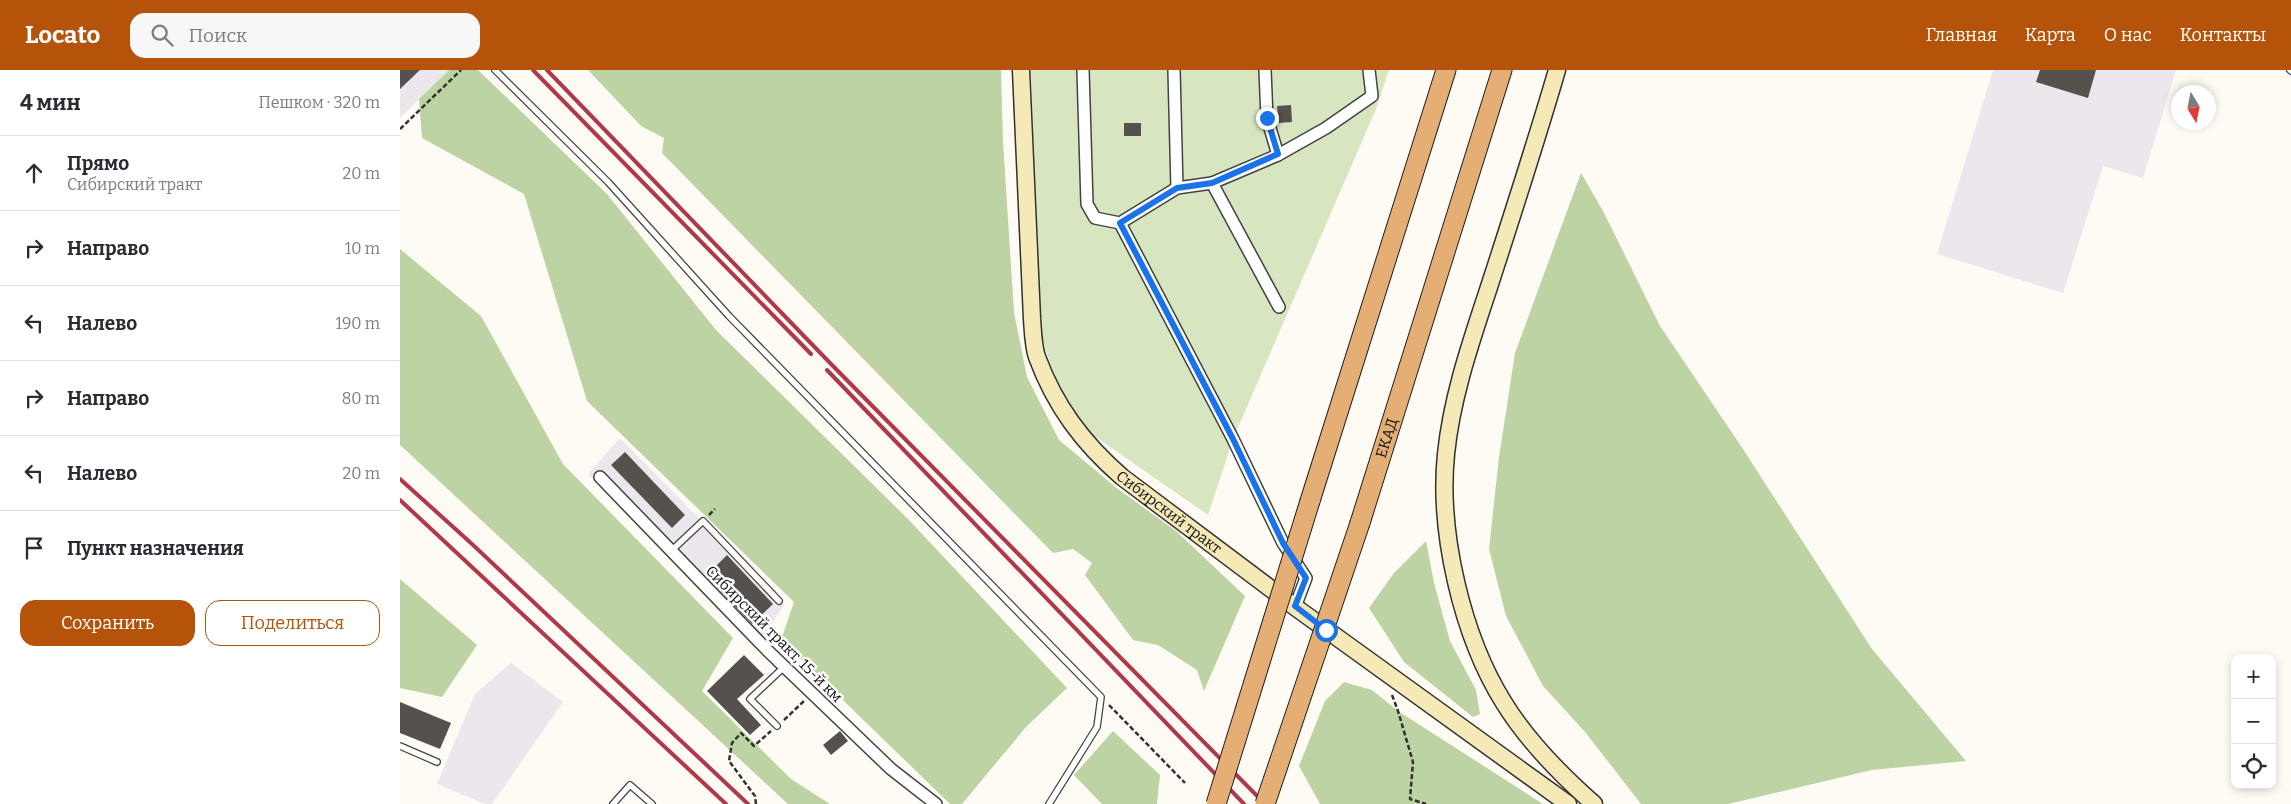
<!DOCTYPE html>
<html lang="ru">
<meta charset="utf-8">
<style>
:root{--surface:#fff;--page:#f7f7f7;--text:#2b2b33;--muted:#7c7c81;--line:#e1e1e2;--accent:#b45309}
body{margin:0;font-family:Bitter,serif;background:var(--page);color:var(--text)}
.controls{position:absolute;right:15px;bottom:15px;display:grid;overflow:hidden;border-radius:10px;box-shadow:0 2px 8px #0003}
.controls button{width:45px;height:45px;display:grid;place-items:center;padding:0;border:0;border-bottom:1px solid var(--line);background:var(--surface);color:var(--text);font:25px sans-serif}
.compass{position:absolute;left:1771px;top:15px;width:45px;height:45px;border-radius:50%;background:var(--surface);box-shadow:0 2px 8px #0003;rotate:170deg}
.stop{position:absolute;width:15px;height:15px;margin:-11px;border:4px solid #1a73e8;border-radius:50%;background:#fff}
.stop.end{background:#1a73e8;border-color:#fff;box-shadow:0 1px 5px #0008}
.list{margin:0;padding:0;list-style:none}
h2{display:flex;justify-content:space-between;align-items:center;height:65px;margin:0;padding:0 20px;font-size:21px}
h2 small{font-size:16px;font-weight:400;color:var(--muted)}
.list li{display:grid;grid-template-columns:32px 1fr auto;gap:15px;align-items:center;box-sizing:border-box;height:75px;padding:0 20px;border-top:1px solid var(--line)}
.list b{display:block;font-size:19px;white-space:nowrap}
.list p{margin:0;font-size:16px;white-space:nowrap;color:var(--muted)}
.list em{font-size:16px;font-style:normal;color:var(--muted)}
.actions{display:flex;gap:10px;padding:15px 20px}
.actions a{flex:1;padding:11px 0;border:1px solid var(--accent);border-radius:15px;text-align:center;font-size:18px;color:var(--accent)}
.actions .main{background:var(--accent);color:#fff}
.icon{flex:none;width:28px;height:28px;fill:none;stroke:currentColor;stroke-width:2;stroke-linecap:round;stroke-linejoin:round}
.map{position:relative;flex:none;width:1891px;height:734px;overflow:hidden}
header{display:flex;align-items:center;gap:30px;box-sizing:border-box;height:70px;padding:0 25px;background:var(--accent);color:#fff}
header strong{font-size:24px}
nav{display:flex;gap:28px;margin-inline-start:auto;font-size:18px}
.search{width:350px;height:45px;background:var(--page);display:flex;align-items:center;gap:12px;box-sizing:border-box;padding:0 18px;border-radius:15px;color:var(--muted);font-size:19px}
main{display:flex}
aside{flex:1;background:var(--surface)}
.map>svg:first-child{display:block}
.industrial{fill:#ece6ed}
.green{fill:#d7e5c1}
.forest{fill:#bdd3a3}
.building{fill:#57514e}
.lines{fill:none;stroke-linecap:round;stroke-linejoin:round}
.service-casing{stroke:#434343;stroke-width:8}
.minor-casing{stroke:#434343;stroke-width:14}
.secondary-casing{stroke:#323232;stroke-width:19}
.trunk-casing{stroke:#212121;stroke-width:21}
.path{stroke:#323232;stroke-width:2.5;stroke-dasharray:5 2.5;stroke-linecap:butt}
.service{stroke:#fff;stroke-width:5.5}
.minor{stroke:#fff;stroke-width:11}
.secondary{stroke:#f5e9b8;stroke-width:16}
.trunk{stroke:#e4ae74;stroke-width:19}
.rail{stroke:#af3949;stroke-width:4}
.trunk-bridge-casing{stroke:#212121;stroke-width:21;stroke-linecap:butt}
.trunk-bridge{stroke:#e4ae74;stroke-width:19}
.route{stroke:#1a73e8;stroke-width:6}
.labels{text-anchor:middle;stroke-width:5;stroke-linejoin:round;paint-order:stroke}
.street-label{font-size:15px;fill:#101010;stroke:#fff}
</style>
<header>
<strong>Locato</strong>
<div class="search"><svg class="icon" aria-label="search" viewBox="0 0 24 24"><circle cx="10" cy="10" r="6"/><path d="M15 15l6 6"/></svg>Поиск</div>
<nav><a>Главная</a><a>Карта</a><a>О нас</a><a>Контакты</a></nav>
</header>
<main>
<aside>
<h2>4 мин<small>Пешком · 320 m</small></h2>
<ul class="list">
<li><svg class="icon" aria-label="ahead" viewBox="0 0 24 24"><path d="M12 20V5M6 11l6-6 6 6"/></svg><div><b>Прямо</b><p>Сибирский тракт</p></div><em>20 m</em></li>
<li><svg class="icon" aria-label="right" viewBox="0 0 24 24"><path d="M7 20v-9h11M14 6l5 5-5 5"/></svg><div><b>Направо</b></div><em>10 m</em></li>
<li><svg class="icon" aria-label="left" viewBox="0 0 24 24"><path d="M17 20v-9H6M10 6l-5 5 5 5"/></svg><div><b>Налево</b></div><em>190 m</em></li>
<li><svg class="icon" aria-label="right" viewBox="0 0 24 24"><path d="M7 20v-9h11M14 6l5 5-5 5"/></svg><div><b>Направо</b></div><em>80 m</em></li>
<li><svg class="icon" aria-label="left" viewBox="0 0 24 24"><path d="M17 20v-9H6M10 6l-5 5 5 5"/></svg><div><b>Налево</b></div><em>20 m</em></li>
<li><svg class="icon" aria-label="arrive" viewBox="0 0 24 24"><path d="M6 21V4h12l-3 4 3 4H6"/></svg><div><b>Пункт назначения</b></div></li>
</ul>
<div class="actions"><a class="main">Сохранить</a><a>Поделиться</a></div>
</aside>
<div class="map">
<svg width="1891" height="734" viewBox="0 0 1891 734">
<rect width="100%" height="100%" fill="#fefbf5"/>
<!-- industrial -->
<g class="industrial">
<path d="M0,0h49l-49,48z"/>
<path d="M1593,0h183l-33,108 -40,-12 -40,127 -126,-39z"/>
<path d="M220,368l164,167 -29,44 -167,-175z"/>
<path d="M111,593l52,39 -71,102h-7l-48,-20 38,-90z"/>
</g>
<!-- green -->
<path class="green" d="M631,0h358l-13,39 -143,330 -25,76 -128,-89 -27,-53 -14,-45z"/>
<!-- forest -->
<g class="forest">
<path d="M49,0h29l129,124 109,136 192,189 159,169 -41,39 -64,77h-12l-169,-164 13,-38 -207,-201 -63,-207 -102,-56 -3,-39z"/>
<path d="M188,0h413l2,72 11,170 13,65 32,63 59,49 58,42 69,65 -41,95 -7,-21 -39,-25 -25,-5 -48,-65 7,-12 -19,-14 -20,4 -391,-400 2,-15 -23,-12z"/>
<path d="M1181,103l22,38 57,115 81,120 131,203 94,112 -94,9 -144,34h-87l-56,-72 -42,-46 -37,-70 -17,-67 10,-92 16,-104z"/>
<path d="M0,179l81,67 82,148 170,174 -31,53 89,88 39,25h-42l-388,-359z"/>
<path d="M1026,471l8,42 16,58 26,49 4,24 -7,3 -69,-55 -35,-54 25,-35z"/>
<path d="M0,509l77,66 -35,52 -42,-9z"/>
<path d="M944,612l28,8 26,21 145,93h-223l-21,-38 26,-65z"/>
<path d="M713,661l47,44 -3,29h-55l-28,-29z"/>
</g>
<!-- building -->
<g class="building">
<path d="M0,0h20l-20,19z"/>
<path d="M1640,0h56l-8,28 -52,-16z"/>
<path d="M891,35l1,17 -13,1 -2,-17z"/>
<rect x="724" y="53" width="17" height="13"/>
<path d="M225,382l60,63 -13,13 -61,-63z"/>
<path d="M327,485l46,49 -21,20 -46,-48z"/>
<path d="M344,585l20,20 -27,24 24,26 -11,10 -43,-44z"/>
<path d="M0,632l51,21 -11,26 -40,-16z"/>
<path d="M440,661l8,10 -17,14 -8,-10z"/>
</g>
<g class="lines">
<!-- service casing -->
<g class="service-casing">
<g id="service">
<path d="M95,0l113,112 121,134 372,381 -4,30 -48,77"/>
<path d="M1890,0l1,1"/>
<path d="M271,481l32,-30 76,80"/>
<path d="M377,656l-27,-27 34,-32"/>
<path d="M0,676l37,16"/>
<path d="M213,734l17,-19 22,19"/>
</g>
</g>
<!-- minor casing -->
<g class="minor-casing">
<g id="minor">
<path d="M683,0l4,134 8,14 25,5 57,-35 35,-5 66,-28 48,-27 46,-32 -3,-26"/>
<path d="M774,0l3,118"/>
<path d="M865,0l2,48 11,37"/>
<path d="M812,113l67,124"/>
<path d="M720,153l113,216 50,104 23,35 -11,29"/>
<path d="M200,407l168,174 123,118 45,35"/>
</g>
</g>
<!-- secondary casing -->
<g class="secondary-casing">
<g id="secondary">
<path id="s1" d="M621,0l11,249c1,12 1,26 5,38 18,49 46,86 85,120l173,130 273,197"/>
<path d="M1157,0c-21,72 -44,143 -67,214 -18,55 -38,111 -44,170 -8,78 16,182 58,249 23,37 57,72 90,101"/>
</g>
</g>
<!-- trunk casing -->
<g class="trunk-casing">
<g id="trunk">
<path d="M910,431l136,-431"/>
<path id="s2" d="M960,453l142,-453"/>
</g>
</g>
<!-- path -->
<g class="path">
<path d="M0,59l61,-59"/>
<path d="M309,445l6,-6"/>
<path d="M992,625l6,16 15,51 -3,37 16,5"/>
<path d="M709,635l76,78"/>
<path d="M384,650l20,-19"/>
<path d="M356,734l-1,-8 -26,-35 3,-18 9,-10 13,13 17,-15"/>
</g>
<!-- service -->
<use href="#service" class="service"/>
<!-- minor -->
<use href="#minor" class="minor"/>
<!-- secondary -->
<use href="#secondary" class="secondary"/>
<!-- trunk -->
<use href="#trunk" class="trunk"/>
<!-- rail -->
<g class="rail">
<path d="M133,0l278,284"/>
<path d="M147,0l284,294 434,440"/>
<path d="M427,300l417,434"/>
<path d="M0,409l72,65 276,260"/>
<path d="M0,430l326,304"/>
</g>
<!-- trunk-bridge casing -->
<g class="trunk-bridge-casing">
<g id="trunk-bridge">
<path d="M816,734l94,-303"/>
<path d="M865,734l95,-281"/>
</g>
</g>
<!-- trunk-bridge -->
<use href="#trunk-bridge" class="trunk-bridge"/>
</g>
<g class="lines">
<!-- route -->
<path class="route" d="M867,48l11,36 -66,29 -35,5 -57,35 113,216 50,104 23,35 -11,28 31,24"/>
</g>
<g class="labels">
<!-- street labels -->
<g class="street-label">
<text dy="5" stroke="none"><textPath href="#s2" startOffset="89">ЕКАД</textPath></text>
<text dy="5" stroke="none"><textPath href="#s1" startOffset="495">Сибирский тракт</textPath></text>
<text transform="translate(374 564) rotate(45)" y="5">Сибирский тракт, 15-й км</text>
</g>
</g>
</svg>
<div class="controls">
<button>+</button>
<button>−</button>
<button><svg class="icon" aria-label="locate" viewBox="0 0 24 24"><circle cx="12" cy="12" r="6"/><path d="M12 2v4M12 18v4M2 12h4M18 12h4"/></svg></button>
</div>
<svg class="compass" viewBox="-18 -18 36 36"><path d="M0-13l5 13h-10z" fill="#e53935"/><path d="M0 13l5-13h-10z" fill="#7c7c81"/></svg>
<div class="stop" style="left:926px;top:560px"></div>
<div class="stop end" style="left:867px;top:48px"></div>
</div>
</main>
